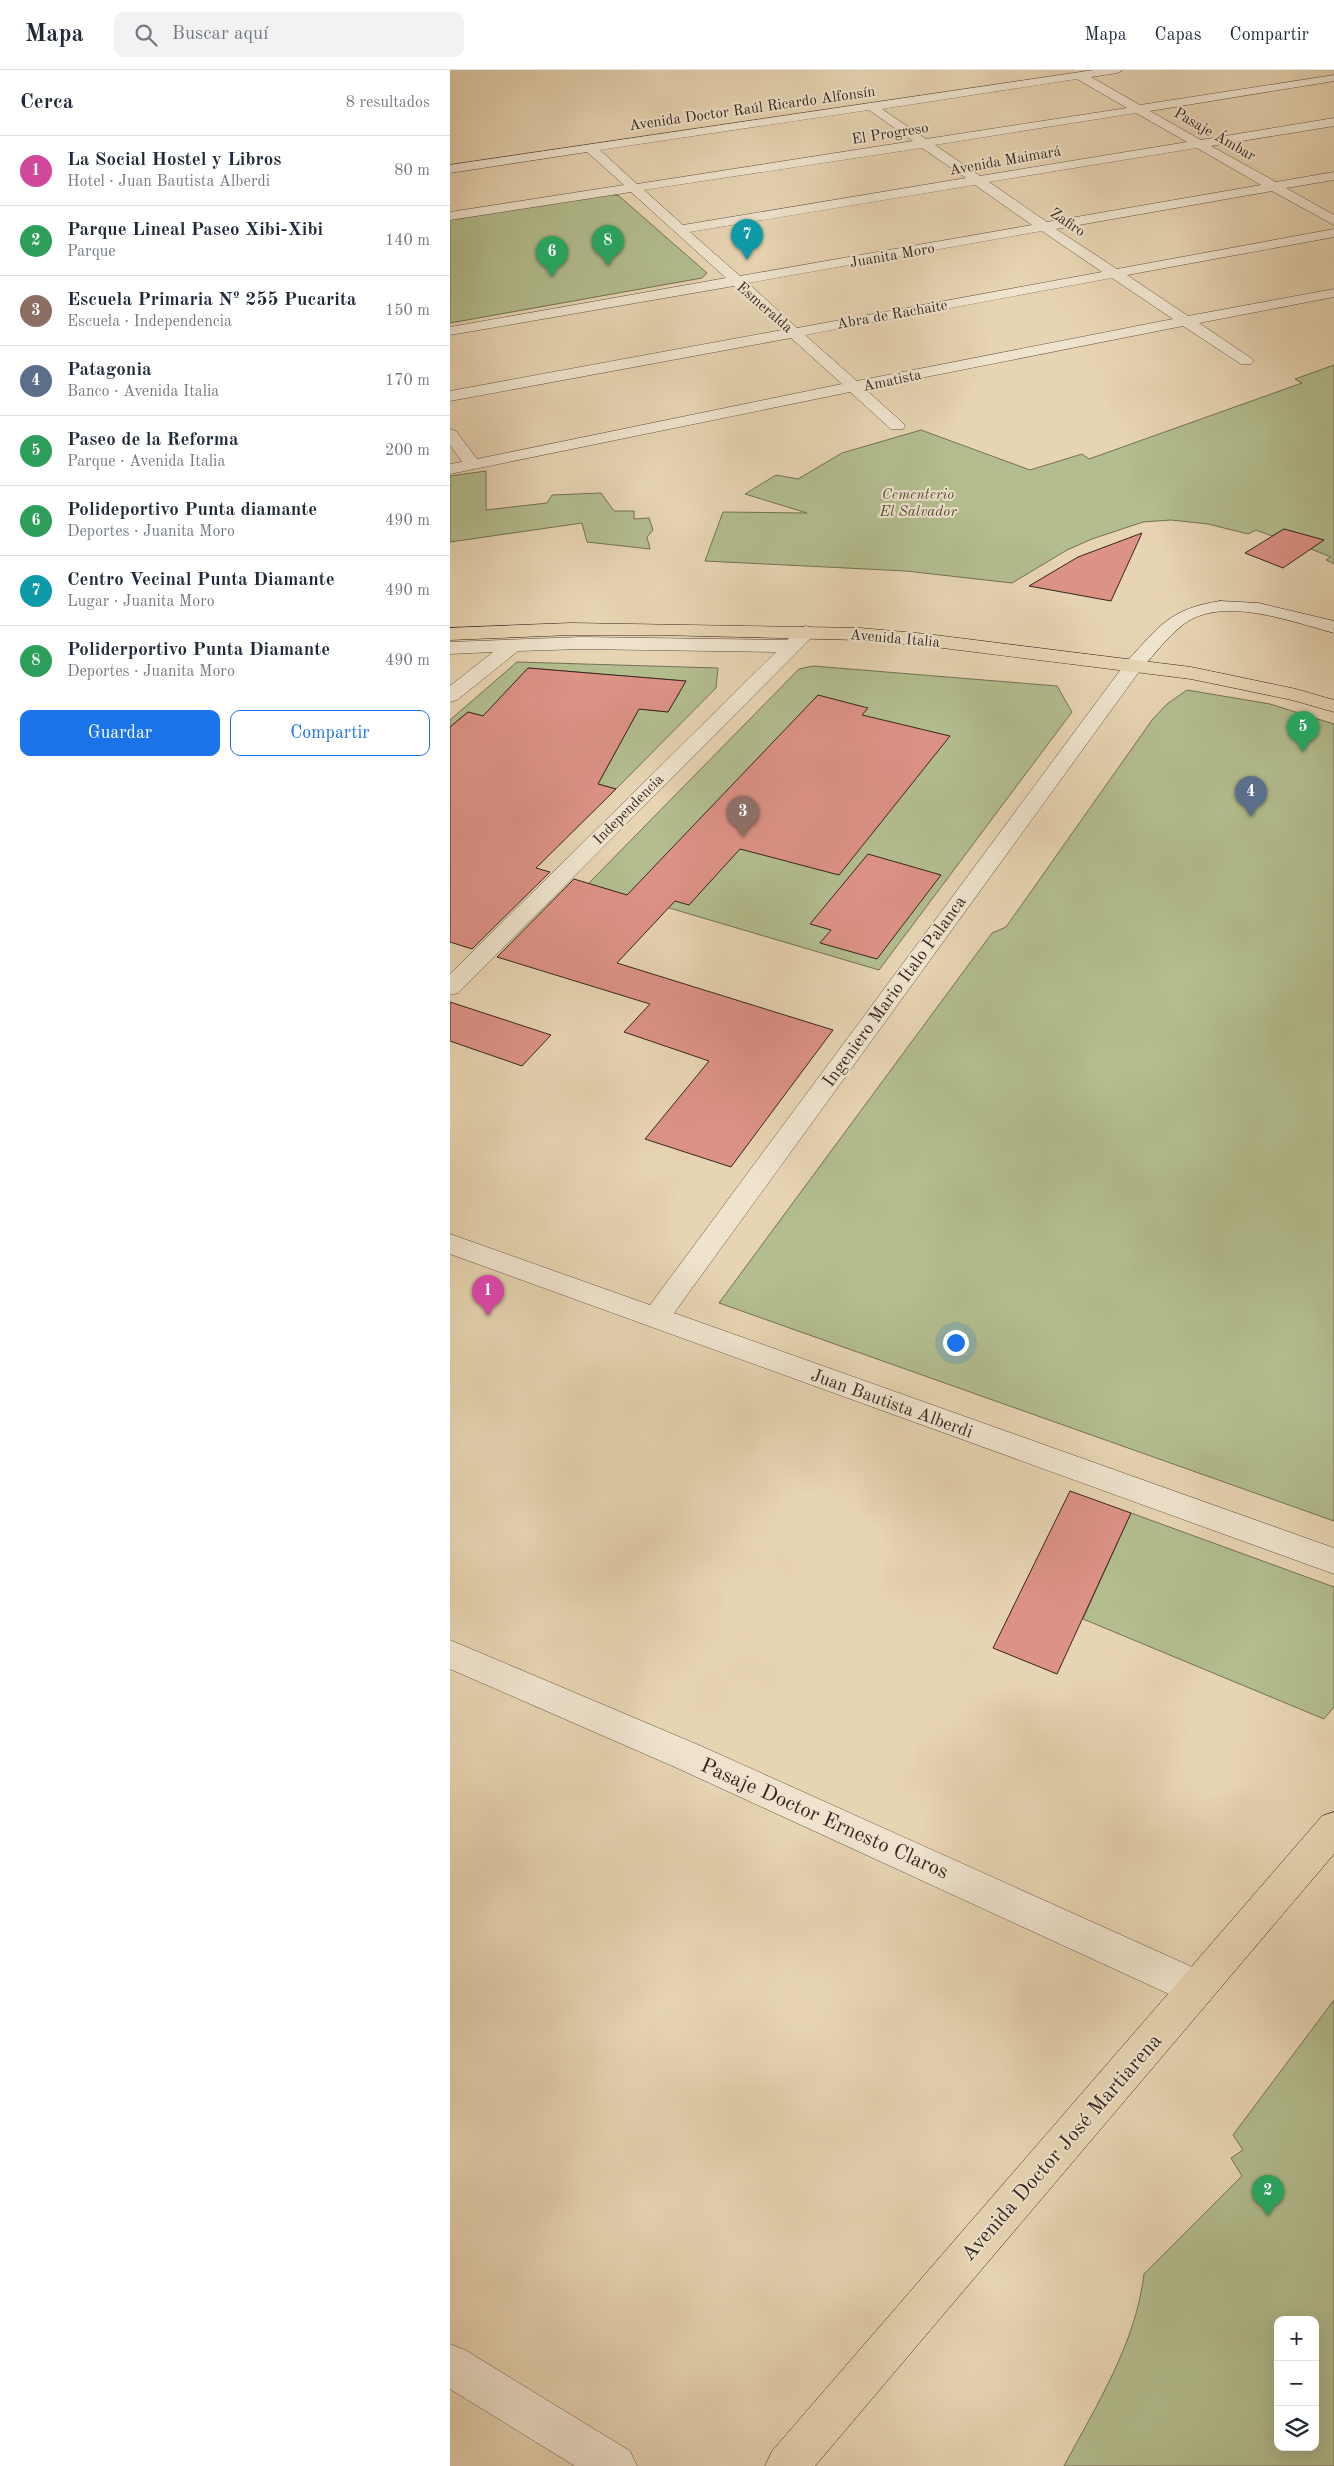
<!DOCTYPE html>
<html lang="es">
<meta charset="utf-8">
<style>
:root{--surface:#fff;--page:#f2f2f3;--text:#1f2937;--muted:#747a83;--line:#e0e1e3;--accent:#1a73e8}
body{margin:0;font-family:"Old Standard TT",serif;background:var(--page);color:var(--text)}
.controls{position:absolute;right:15px;bottom:15px;display:grid;overflow:hidden;border-radius:10px;box-shadow:0 5px 20px #0002}
.controls button{width:45px;height:45px;display:grid;place-items:center;padding:0;border:0;border-bottom:1px solid var(--line);background:var(--surface);color:var(--text);font:25px sans-serif}
.you{position:absolute;left:505px;top:1272px;width:18px;height:18px;margin:-12px;border:4px solid #fff;border-radius:50%;background:#1a73e8;box-shadow:0 0 0 8px #1a73e833}
.badge{display:grid;place-items:center;width:32px;height:32px;border-radius:50%;background:var(--accent);color:#fff;font-size:16px;font-weight:700}
.pin{position:absolute;translate:-50% -41px;filter:drop-shadow(0 1px 2px #0008)}
.pin::after{content:'';position:absolute;top:26px;width:18px;height:15px;background:inherit;clip-path:polygon(0 0,100% 0,50% 100%)}
.list{margin:0;padding:0;list-style:none}
h2{display:flex;justify-content:space-between;align-items:center;height:65px;margin:0;padding:0 20px;font-size:21px}
h2 small{font-size:16px;font-weight:400;color:var(--muted)}
.list li{display:grid;grid-template-columns:32px 1fr auto;gap:15px;align-items:center;box-sizing:border-box;height:70px;padding:0 20px;border-top:1px solid var(--line)}
.list b{display:block;font-size:19px;white-space:nowrap}
.list p{margin:0;font-size:16px;white-space:nowrap;color:var(--muted)}
.list em{font-size:16px;font-style:normal;color:var(--muted)}
.actions{display:flex;gap:10px;padding:15px 20px}
.actions a{flex:1;padding:11px 0;border:1px solid var(--accent);border-radius:10px;text-align:center;font-size:18px;color:var(--accent)}
.actions .main{background:var(--accent);color:#fff}
.icon{flex:none;width:28px;height:28px;fill:none;stroke:currentColor;stroke-width:2;stroke-linecap:round;stroke-linejoin:round}
.map{position:relative;flex:none;width:884px;height:2396px;overflow:hidden}
header{display:flex;align-items:center;gap:30px;box-sizing:border-box;height:70px;padding:0 25px;background:var(--surface);border-bottom:1px solid var(--line)}
header strong{font-size:24px}
nav{display:flex;gap:28px;margin-inline-start:auto;font-size:18px}
.search{width:350px;height:45px;background:var(--page);display:flex;align-items:center;gap:12px;box-sizing:border-box;padding:0 18px;border-radius:10px;color:var(--muted);font-size:19px}
main{display:flex}
aside{flex:1;background:var(--surface)}
.map>svg:first-child{display:block}
.green{fill:#b3bd8e;stroke:#747156;fill-rule:evenodd}
.building{fill:#dd9286;stroke:#36251f}
.lines{fill:none;stroke-linecap:round;stroke-linejoin:round}
.street-casing{stroke:#625144;stroke-width:1}
.secondary-casing{stroke:#36251f;stroke-width:1}
.primary-casing{stroke:#36251f;stroke-width:1}
.street{fill:#efe3cd;fill-rule:evenodd}
.secondary{fill:#efe3cd;fill-rule:evenodd}
.primary{fill:#e7d4b2;fill-rule:evenodd}
.labels{text-anchor:middle;stroke-width:4;stroke-linejoin:round;paint-order:stroke}
.far-street-label{font-size:15px;fill:#36251f;stroke:#efe3cd}
.far-park-label{font-size:15px;font-style:italic;fill:#554b3b;stroke:#efe3cd}
.street-label{font-size:18px;fill:#36251f;stroke:#efe3cd}
.near-street-label{font-size:21px;fill:#36251f;stroke:#efe3cd}
</style>
<header>
<strong>Mapa</strong>
<div class="search"><svg class="icon" aria-label="search" viewBox="0 0 24 24"><circle cx="10" cy="10" r="6"/><path d="M15 15l6 6"/></svg>Buscar aquí</div>
<nav><a>Mapa</a><a>Capas</a><a>Compartir</a></nav>
</header>
<main>
<aside>
<h2>Cerca<small>8 resultados</small></h2>
<ul class="list">
<li><span class="badge" style="background:#d1479c">1</span><div><b>La Social Hostel y Libros</b><p>Hotel · Juan Bautista Alberdi</p></div><em>80 m</em></li>
<li><span class="badge" style="background:#2e9e5b">2</span><div><b>Parque Lineal Paseo Xibi-Xibi</b><p>Parque</p></div><em>140 m</em></li>
<li><span class="badge" style="background:#8d6e63">3</span><div><b>Escuela Primaria Nº 255 Pucarita</b><p>Escuela · Independencia</p></div><em>150 m</em></li>
<li><span class="badge" style="background:#5c6f8a">4</span><div><b>Patagonia</b><p>Banco · Avenida Italia</p></div><em>170 m</em></li>
<li><span class="badge" style="background:#2e9e5b">5</span><div><b>Paseo de la Reforma</b><p>Parque · Avenida Italia</p></div><em>200 m</em></li>
<li><span class="badge" style="background:#2e9e5b">6</span><div><b>Polideportivo Punta diamante</b><p>Deportes · Juanita Moro</p></div><em>490 m</em></li>
<li><span class="badge" style="background:#0f9aa8">7</span><div><b>Centro Vecinal Punta Diamante</b><p>Lugar · Juanita Moro</p></div><em>490 m</em></li>
<li><span class="badge" style="background:#2e9e5b">8</span><div><b>Poliderportivo Punta Diamante</b><p>Deportes · Juanita Moro</p></div><em>490 m</em></li>
</ul>
<div class="actions"><a class="main">Guardar</a><a>Compartir</a></div>
</aside>
<div class="map">
<svg width="884" height="2396" viewBox="0 0 884 2396">
<rect width="100%" height="100%" fill="#e7d4b2"/>
<filter id="stains"><feTurbulence type="fractalNoise" baseFrequency=".004" numOctaves="4"/><feColorMatrix values="0 0 0 0 .2 0 0 0 0 .09 0 0 0 0 .02 0 0 0 .5 -.17"/></filter>
<radialGradient id="worn" r=".72"><stop offset=".6" stop-color="#630" stop-opacity="0"/><stop offset="1" stop-color="#630" stop-opacity=".3"/></radialGradient>
<!-- green -->
<g class="green">
<path d="M159,124l10,2 88,77 -5,5 -252,45v-103z"/>
<path d="M884,295v199l-8,-4 5,-3 -20,-8 12,-9 -39,-11 -12,7 -16,-6 -8,4 -40,-10 -37,-4 -28,2 -51,17 -25,11 -55,33 -106,-12 -201,-10 18,-49 84,1 -62,-19 31,-19 22,4 44,-26 79,-23 109,40 52,-16 7,5 213,-76 -7,-4z"/>
<path d="M36,401v39l61,-7 5,-8 49,-2 13,18h20v8l15,-1 4,12 -6,7 3,12 -63,-7 -5,-19 -132,19v-66z"/>
<path d="M67,592l201,6 -2,20 -100,101 -18,-5 41,-75 29,3 18,-31 -158,-13 -23,25 -14,25 -23,-6 -18,15v-7z"/>
<path d="M363,596l244,20 15,26 -193,258 -291,-86 211,-215z"/>
<path d="M737,620l83,14 64,20v797l-615,-218 273,-370 14,-6 146,-207 15,-16z"/>
<path d="M681,1443l203,74v120l-10,12 -241,-100z"/>
<path d="M884,1930v466h-270c32,-60 72,-123 80,-192l98,-98 -11,-18 12,-8 -10,-15zM828,2250h37v127h-37z"/>
</g>
<!-- building -->
<g class="building">
<path d="M834,459l40,11 -41,28 -38,-15z"/>
<path d="M692,463l-31,68 -82,-15 49,-29z"/>
<path d="M78,598l158,13 -18,31 -29,-3 -41,75 18,5 -80,79 14,4 -78,77 -22,-7v-215l18,-15 15,4z"/>
<path d="M368,625l50,13 -6,7 88,21 -111,139 -99,-26 -51,56 -14,-4 -58,62 216,67 -102,137 -86,-28 64,-78 -85,-29 26,-28 -153,-47 77,-78 53,16z"/>
<path d="M418,784l73,21 -64,84 -57,-16 11,-13 -21,-6z"/>
<path d="M0,932l101,33 -29,31 -72,-25z"/>
<path d="M620,1421l61,22 -74,161 -64,-26z"/>
</g>
<g class="lines">
<!-- street casing -->
<g class="street-casing">
<g id="street">
<path d="M644,0h29l-6,3 -26,4 49,28 194,-30v6l-184,30 51,29 133,-22v8l-123,20 65,36 58,-10v8l-48,8 48,27v10l-62,-34 -216,38 61,40 217,-40v8l-207,38 61,41 146,-27v8l-135,26 52,35 3,3 -3,3h-10l-58,-38 -318,63 38,34 2,3 -2,3h-12l-41,-37 -400,82v-10l12,-2 -12,-17v-16l6,2 21,28 365,-75 -51,-46 -341,63v-10l332,-61 -48,-44 -284,49v-8l276,-49 -95,-86 -181,28v-8l174,-27 -37,-33 -137,21v-8zM627,9l50,29 -201,31 -44,-30zM419,40l44,31 -276,43 -37,-34zM686,43l51,29 -207,34 -45,-31zM472,78l44,30 -283,47 -39,-35zM747,78l64,37 -214,37 -58,-40zM525,115l57,40 -292,51 -50,-44zM592,161l60,41 -305,56 -49,-45zM662,208l61,41 -316,62 -52,-46z"/>
<path d="M356,556l7,2 2,4 -2,4 -355,357 -8,2v-21l326,-322 -195,-3 -63,2 -61,49 -7,2v-16l43,-34 -43,2v-12l131,-5 206,3 12,-12z"/>
<path d="M684,589l7,2 3,4 -3,4 -467,644 660,235v26l-884,-320v-20l200,71 477,-644z"/>
<path d="M0,1570l251,106 509,229 6,13 -6,13 -13,5 -13,-5 -507,-233 -227,-99z"/>
<path d="M0,2274l15,6 165,101 7,15h-62l-125,-77z"/>
</g>
</g>
<!-- secondary casing -->
<g class="secondary-casing">
<path id="secondary" d="M770,531l38,2 76,18v12c-42,-11 -111,-38 -150,-9 -17,13 -29,30 -43,45h-14l-3,-4 3,-4c33,-35 42,-52 93,-60z"/>
</g>
<!-- primary casing -->
<g class="primary-casing">
<g id="primary">
<path d="M121,553l289,5 67,6 264,33 105,22 38,11v12l-42,-12 -101,-21 -264,-33 -67,-6 -202,-5h-87l-121,5v-12z"/>
<path d="M884,1742v42l-519,612h-50l7,-15 550,-635z"/>
</g>
</g>
<!-- street -->
<use href="#street" class="street"/>
<!-- secondary -->
<use href="#secondary" class="secondary"/>
<!-- primary -->
<use href="#primary" class="primary"/>
</g>
<g class="labels">
<!-- far-street labels -->
<g class="far-street-label">
<text transform="translate(302 38) rotate(-8)" y="5">Avenida Doctor Raúl Ricardo Alfonsín</text>
<text transform="translate(440 63) rotate(-9)" y="5">El Progreso</text>
<text transform="translate(765 64) rotate(30)" y="5">Pasaje Ámbar</text>
<text transform="translate(555 90) rotate(-10)" y="5">Avenida Maimará</text>
<text transform="translate(618 152) rotate(34)" y="5">Zafiro</text>
<text transform="translate(442 185) rotate(-10)" y="5">Juanita Moro</text>
<text transform="translate(315 237) rotate(41)" y="5">Esmeralda</text>
<text transform="translate(442 244) rotate(-10)" y="5">Abra de Rachaite</text>
<text transform="translate(442 310) rotate(-12)" y="5">Amatista</text>
<text transform="translate(445 568) rotate(5)" y="5">Avenida Italia</text>
<text transform="translate(178 739) rotate(-45)" y="5">Independencia</text>
</g>
<!-- far-park labels -->
<g class="far-park-label">
<text x="468" y="429">Cementerio<tspan x="468" dy="17">El Salvador</tspan></text>
</g>
<!-- street labels -->
<g class="street-label">
<text transform="translate(444 921) rotate(-54)" y="6">Ingeniero Mario Italo Palanca</text>
<text transform="translate(442 1333) rotate(20)" y="6">Juan Bautista Alberdi</text>
</g>
<!-- near-street labels -->
<g class="near-street-label">
<text transform="translate(375 1748) rotate(24)" y="7">Pasaje Doctor Ernesto Claros</text>
<text transform="translate(611 2077) rotate(-49)" y="7">Avenida Doctor José Martiarena</text>
</g>
</g>
<rect width="100%" height="100%" filter="url(#stains)"/>
<rect width="100%" height="100%" fill="url(#worn)"/>
</svg>
<div class="controls">
<button>+</button>
<button>−</button>
<button><svg class="icon" aria-label="layers" viewBox="0 0 24 24"><path d="M12 4l9 5-9 5-9-5zM3 14l9 5 9-5"/></svg></button>
</div>
<div class="you"></div>
<div class="pin badge" style="left:38px;top:1246px;background:#d1479c">1</div>
<div class="pin badge" style="left:818px;top:2146px;background:#2e9e5b">2</div>
<div class="pin badge" style="left:293px;top:767px;background:#8d6e63">3</div>
<div class="pin badge" style="left:801px;top:747px;background:#5c6f8a">4</div>
<div class="pin badge" style="left:853px;top:682px;background:#2e9e5b">5</div>
<div class="pin badge" style="left:102px;top:207px;background:#2e9e5b">6</div>
<div class="pin badge" style="left:297px;top:190px;background:#0f9aa8">7</div>
<div class="pin badge" style="left:158px;top:196px;background:#2e9e5b">8</div>
</div>
</main>
